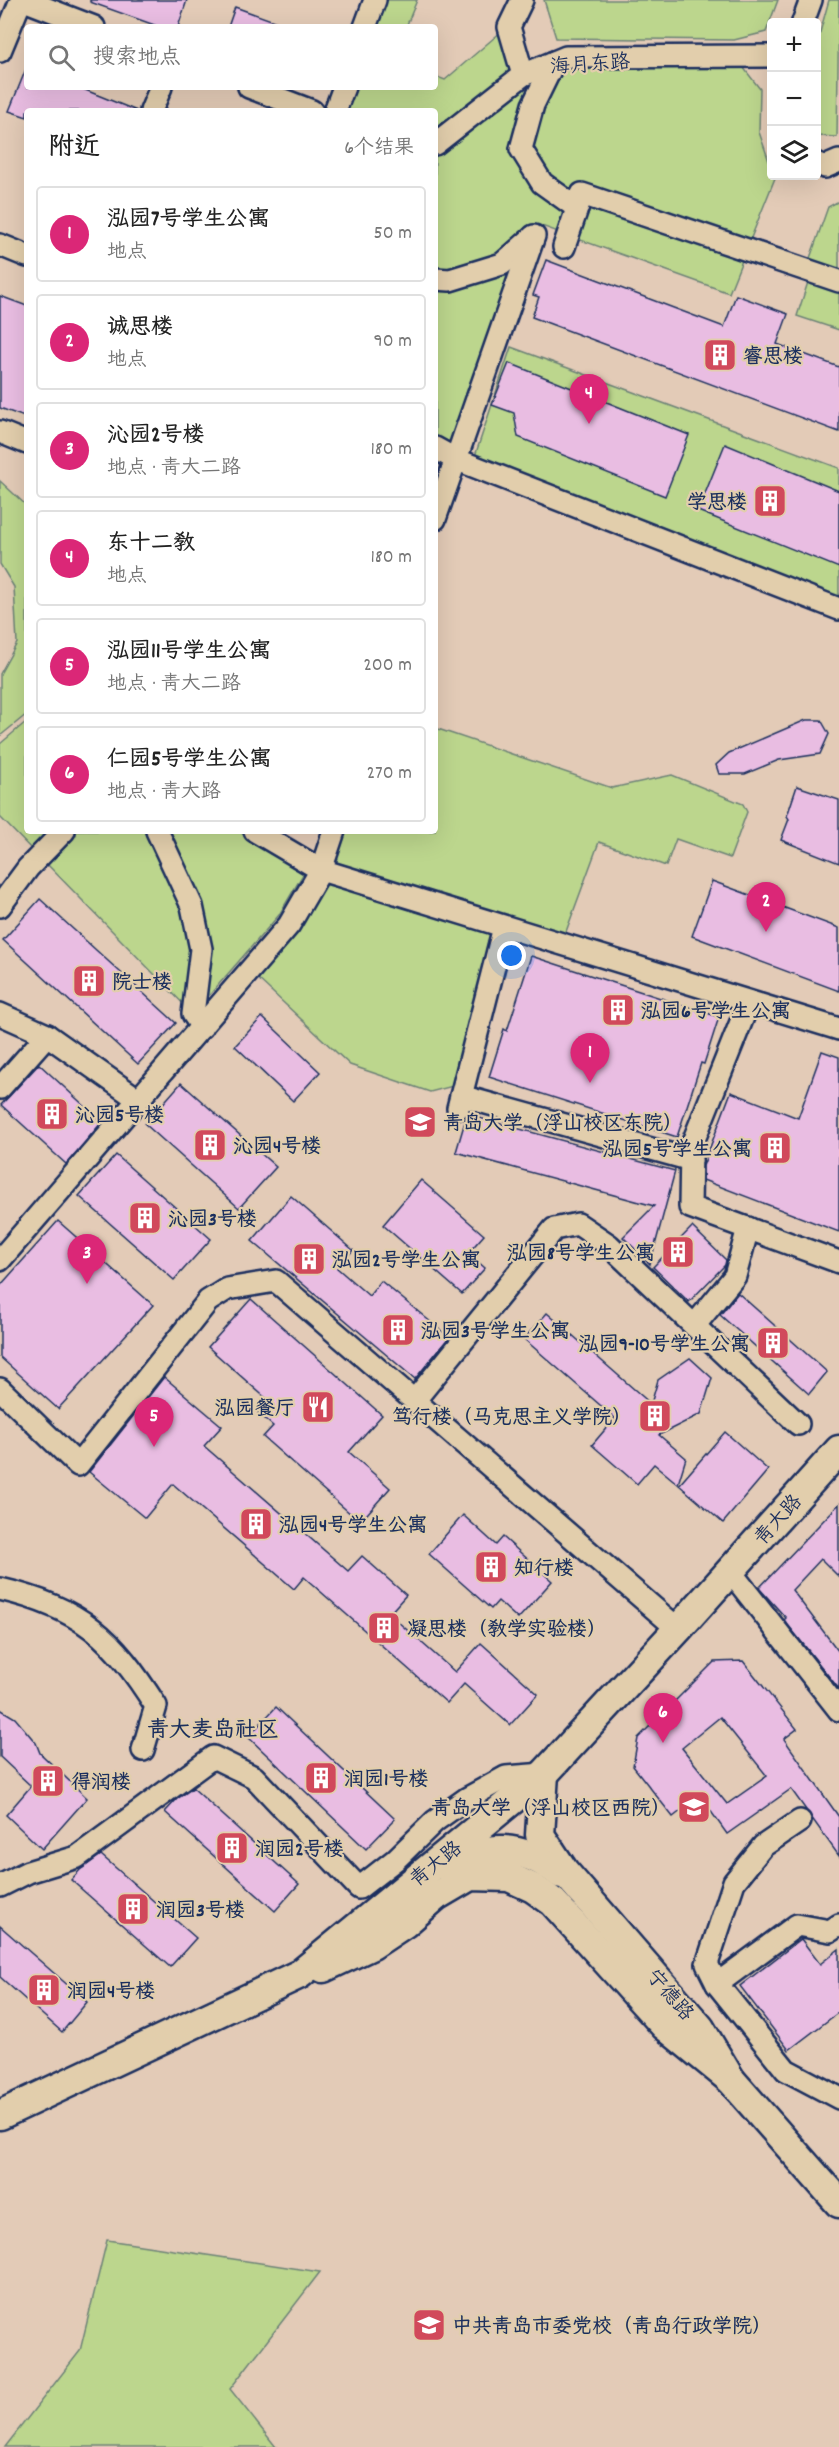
<!DOCTYPE html>
<html lang="zh">
<meta charset="utf-8">
<style>
:root{--surface:#fff;--page:#f2f2f2;--text:#222;--muted:#767676;--line:#e0e0e0;--accent:#db2777}
body{margin:0;font-family:Dekko,"LXGW WenKai TC",sans-serif;background:var(--page);color:var(--text)}
.controls{position:absolute;right:18px;top:18px;display:grid;overflow:hidden;border-radius:6px;box-shadow:0 6px 24px #0002}
.controls button{width:54px;height:54px;display:grid;place-items:center;padding:0;border:0;border-bottom:2px solid var(--line);background:var(--surface);color:var(--text);font:30px sans-serif}
.you{position:absolute;left:512px;top:956px;width:21px;height:21px;margin:-15px;border:4px solid #fff;border-radius:50%;background:#1a73e8;box-shadow:0 0 0 9px #1a73e833}
.badge{display:grid;place-items:center;width:39px;height:39px;border-radius:50%;background:var(--accent);color:#fff;font-size:20px;font-weight:700}
.pin{position:absolute;translate:-50% -50px;filter:drop-shadow(0 2px 3px #0008)}
.pin::after{content:'';position:absolute;top:32px;width:21px;height:18px;background:inherit;clip-path:polygon(0 0,100% 0,50% 100%)}
.list{margin:0;padding:0;list-style:none}
h2{display:flex;justify-content:space-between;align-items:center;height:78px;margin:0;padding:0 24px;font-size:26px}
h2 small{font-size:20px;font-weight:400;color:var(--muted)}
.list li{display:grid;grid-template-columns:39px 1fr auto;gap:18px;align-items:center;box-sizing:border-box;height:96px;margin:0 12px 12px;padding:0 12px;border:2px solid var(--line);border-radius:6px}
.list b{display:block;font-size:22px;white-space:nowrap}
.list p{margin:0;font-size:20px;white-space:nowrap;color:var(--muted)}
.list em{font-size:20px;font-style:normal;color:var(--muted)}
.icon{flex:none;width:33px;height:33px;fill:none;stroke:currentColor;stroke-width:2;stroke-linecap:round;stroke-linejoin:round}
.map{position:relative;flex:none;width:839px;height:2447px;overflow:hidden}
.search{position:absolute;background:var(--surface);box-shadow:0 6px 24px #0002;left:24px;top:24px;width:414px;height:66px;display:flex;align-items:center;gap:15px;box-sizing:border-box;padding:0 21px;border-radius:6px;color:var(--muted);font-size:22px}
.panel{position:absolute;background:var(--surface);box-shadow:0 6px 24px #0002;left:24px;top:108px;width:414px;height:726px;border-radius:6px}
.map>svg:first-child{display:block}
.green{fill:#bcd68d;stroke:#6c8276;stroke-width:1.5}
.building{fill:#e9bde2;stroke:#1b2f5e;stroke-width:1.5;fill-rule:evenodd}
.lines{fill:none;stroke-linecap:round;stroke-linejoin:round}
.street-casing{stroke:#1b2f5e;stroke-width:26}
.secondary-casing{stroke:#1b2f5e;stroke-width:33}
.street{stroke:#e2ceac;stroke-width:21}
.secondary{stroke:#e2ceac;stroke-width:28}
.labels{text-anchor:middle;stroke-width:4.5;stroke-linejoin:round;paint-order:stroke}
.street-label{font-size:20px;fill:#1b2f5e;stroke:#e2ceac}
.poi-label{font-size:20px;font-weight:bold;fill:#1b2f5e;stroke:#e2ceac;text-anchor:start}
.quarter-label{font-size:22px;font-weight:bold;fill:#1b2f5e;stroke:#e2ceac}
</style>
<div class="map">
<svg width="839" height="2447" viewBox="0 0 839 2447">
<rect width="100%" height="100%" fill="#e3cbb7"/>
<filter id="ink" filterUnits="userSpaceOnUse"><feTurbulence type="fractalNoise" baseFrequency=".0167" numOctaves="2"/><feDisplacementMap in="SourceGraphic" scale="12" xChannelSelector="R" yChannelSelector="G"/><feConvolveMatrix kernelMatrix="1 2 1 2 8 2 1 2 1" color-interpolation-filters="sRGB"/></filter>
<g filter="url(#ink)">
<!-- green -->
<g class="green">
<path d="M379,0h38l-11,27h-37z"/>
<path d="M544,0h234l-12,32 -32,8 -178,-2z"/>
<path d="M829,0h10l-2,137 -20,-1v-93z"/>
<path d="M502,31l13,40 -80,63v-23h-96l9,-24h87v-11l10,4z"/>
<path d="M562,67h181l17,22 -1,43 12,35 1,9 3,2 -46,115 -190,-68 -37,33 -52,15 -15,-1v-115l93,-73z"/>
<path d="M839,201v69l-30,-9 19,-54z"/>
<path d="M512,269l-63,179 -14,-8v-154z"/>
<path d="M809,279l30,10v41l-42,-14z"/>
<path d="M511,347l328,121v131l-364,-143z"/>
<path d="M0,481l27,25v208l-27,22v-62l17,-31 -3,-56 -14,-23z"/>
<path d="M27,721v110h29l-21,22 -35,-36v-73z"/>
<path d="M435,728l177,60 60,-13 71,29 4,8 -17,46 -54,-19 -10,27 -67,-24 -35,95 -236,-71 11,-35h96z"/>
<path d="M73,831h166l66,40 -26,44 -86,99 -149,-153z"/>
<path d="M323,879l172,52 -38,154 -27,7 -80,-27 -95,-89z"/>
<path d="M107,2240l213,32 -90,117 46,58h-271l75,-96z"/>
</g>
<!-- building -->
<g class="building">
<path d="M90,0h97l-9,27h-18l-70,-25z"/>
<path d="M235,7l50,18v2h-57z"/>
<path d="M26,69l1,18h51l59,24h-110v6l-18,-6z"/>
<path d="M546,260l178,67 12,-32 52,19 -11,30 62,23v65l-307,-115 7,-20 -6,-2z"/>
<path d="M0,296l27,10v112l-27,-10z"/>
<path d="M509,363l180,72 -24,61 -147,-59 -4,-24 -22,-8z"/>
<path d="M725,444l114,47v77l-141,-57z"/>
<path d="M806,720h15l8,14 -9,20 -41,6 -34,14h-26l-3,-9 13,-12z"/>
<path d="M797,786l42,14v63l-58,-23 8,-21 -2,-3z"/>
<path d="M712,881l127,47v63l-147,-55z"/>
<path d="M40,899l136,124 -38,41 -135,-124z"/>
<path d="M531,956l188,61 -15,47 -3,-1 -24,74 -188,-60 15,-48 3,2z"/>
<path d="M262,1017l58,55 -27,29 -58,-55z"/>
<path d="M822,1051l17,6v175l-136,-52v-14l28,-74 67,26z"/>
<path d="M39,1064l63,58 -36,42 -65,-59z"/>
<path d="M181,1083l95,84 -37,41 -94,-84z"/>
<path d="M468,1115l207,56 -25,93 -27,-27 31,-31 -198,-54 10,-34z"/>
<path d="M116,1155l95,84 -37,41 -95,-84z"/>
<path d="M421,1180l63,55 -16,18 17,15 -23,26 -79,-69z"/>
<path d="M291,1196l62,54 -16,18 32,28 12,-15 68,56 -34,42 -163,-138z"/>
<path d="M58,1221l95,84 -95,104 -58,-52v-71z"/>
<path d="M692,1227l34,33 -1,5 -36,37 -36,-35z"/>
<path d="M738,1293l89,79 -18,22 -89,-79z"/>
<path d="M251,1299l131,116 -33,37 41,36 -30,34 -97,-85 10,-11 -15,-13 11,-12 -61,-54z"/>
<path d="M547,1313l104,91 7,-24 32,-22 22,20 -11,36 -42,21 27,23 -8,26 -24,-20 -17,20 -45,-39 23,-27 -91,-79z"/>
<path d="M164,1377l58,49 -18,20 144,125 14,-15 44,39 -17,19 66,58 26,-29 57,51 -28,31 -46,-41 -17,19 -143,-126 -10,12 -121,-105 -28,34 -56,-46z"/>
<path d="M725,1432l43,38 -45,53 -44,-38z"/>
<path d="M839,1504v73l-18,-18 -29,31 47,62v37l-55,-69 2,-2 -27,-30z"/>
<path d="M463,1515l33,30 7,-8 49,44 -34,38 -20,-18 -7,8 -62,-55z"/>
<path d="M743,1661l54,68 -13,10 55,78v39l-48,-67 -64,45 -27,-38 -27,21 -40,-51 5,-28 76,-76zM720,1717l47,59 -40,28 -45,-56z"/>
<path d="M276,1707l119,112 -29,30 -118,-112z"/>
<path d="M0,1709l15,9 21,25 4,10 47,45 -45,51 -36,-34 25,-29 -31,-29z"/>
<path d="M193,1788l106,96 -24,27 -110,-99 12,-13z"/>
<path d="M101,1855l95,83 -26,29 -99,-87 9,-10z"/>
<path d="M0,1926l87,76 -25,30 -62,-55z"/>
<path d="M801,1939l19,25 19,-15v63l-50,38 -49,-64z"/>
</g>
<g class="lines">
<!-- street casing -->
<g class="street-casing">
<g id="street">
<path d="M24,0l70,27"/>
<path d="M522,0l-13,27 14,48"/>
<path d="M803,22l8,-22"/>
<path d="M365,27l10,-27"/>
<path d="M0,51l21,-51"/>
<path d="M554,62l-21,43 -12,44 21,34 35,25"/>
<path d="M249,87l63,24"/>
<path d="M151,111l10,-24"/>
<path d="M335,111l9,-24"/>
<path d="M435,144l88,-69 43,-18 206,-1"/>
<path d="M816,163l9,4 14,-6"/>
<path d="M0,245l27,11"/>
<path d="M564,247l18,-53 257,87"/>
<path d="M435,279l15,1 52,-16 31,-27"/>
<path d="M0,432l27,11"/>
<path d="M435,448l20,11 384,150"/>
<path d="M435,519l99,-283"/>
<path d="M157,831l35,75 9,43 -8,65 9,13"/>
<path d="M255,831l66,39 518,159"/>
<path d="M0,906l28,-38 36,-37"/>
<path d="M749,1002l-58,145 -1,60 149,55"/>
<path d="M0,1014l47,21 92,65"/>
<path d="M0,1088l47,-53"/>
<path d="M461,1096l230,64"/>
<path d="M458,1108l46,-181"/>
<path d="M0,1260l289,-335 32,-55 13,-39"/>
<path d="M694,1326l41,-50 13,-48"/>
<path d="M0,1389l78,76 130,-164 19,-12 49,-8 402,348"/>
<path d="M414,1401l140,-172 24,-5 31,21 189,179"/>
<path d="M730,1571l109,139"/>
<path d="M0,1589c82,19 112,48 156,117l-13,44"/>
<path d="M0,1886l28,-14 49,-15 136,-100 41,20 105,111 36,-28 40,-39 31,-22 40,-22 38,-3"/>
<path d="M839,1925l-9,6 -33,-6 -80,59 69,86 53,28"/>
<path d="M717,1984l-10,-20 27,-82 29,-36 37,-25"/>
</g>
</g>
<!-- secondary casing -->
<g class="secondary-casing">
<g id="secondary">
<path d="M544,1774l-4,61 24,36 136,157 31,52 108,123"/>
<path d="M442,1865c47,-20 77,-23 119,9"/>
<path d="M323,1968l49,-23 33,-22 31,-27 34,-20 39,1 24,11 20,14 112,124 66,54"/>
<path d="M0,2115l300,-141 244,-200 134,-145 161,-179"/>
</g>
</g>
<!-- street -->
<use href="#street" class="street"/>
<!-- secondary -->
<use href="#secondary" class="secondary"/>
</g>
</g>
<!-- icons -->
<defs>
<g id="building-square" transform="scale(1.725)"><rect x="-9" y="-9" width="18" height="18" rx="4" fill="#d1495b" stroke="#e2ceac"/><path d="M-4-6H4V6H1V3H-1V6H-4ZM-2.5-4.3h1.7v1.8h-1.7ZM.8-4.3h1.7v1.8H.8ZM-2.5-1h1.7V.8h-1.7ZM.8-1h1.7V.8H.8Z" fill="#fff"/></g>
<g id="university-square" transform="scale(1.725)"><rect x="-9" y="-9" width="18" height="18" rx="4" fill="#d1495b" stroke="#e2ceac"/><path d="M0-5L7-2L0 1L-7-2ZM-4 1L0 2.5L4 1V4Q0 6-4 4Z" fill="#fff"/></g>
<g id="restaurant-square" transform="scale(1.725)"><rect x="-9" y="-9" width="18" height="18" rx="4" fill="#d1495b" stroke="#e2ceac"/><path d="M-5-6h1v4h1v-4h1v4h1v-4h1v5L-1.5 .5V6h-2V.5L-5-1ZM5-6V6H3V1.5H1.5Q1.5-4 5-6Z" fill="#fff"/></g>
<g id="school-square" transform="scale(1.725)"><rect x="-9" y="-9" width="18" height="18" rx="4" fill="#d1495b" stroke="#e2ceac"/><path d="M0-5L7-2L0 1L-7-2ZM-4 1L0 2.5L4 1V4Q0 6-4 4Z" fill="#fff"/></g>
</defs>
<g fill-rule="evenodd">
<use href="#building-square" x="720" y="355"/>
<use href="#building-square" x="770" y="501"/>
<use href="#building-square" x="89" y="981"/>
<use href="#building-square" x="618" y="1010"/>
<use href="#building-square" x="52" y="1114"/>
<use href="#university-square" x="420" y="1122"/>
<use href="#building-square" x="210" y="1145"/>
<use href="#building-square" x="775" y="1148"/>
<use href="#building-square" x="145" y="1218"/>
<use href="#building-square" x="678" y="1252"/>
<use href="#building-square" x="309" y="1259"/>
<use href="#building-square" x="398" y="1330"/>
<use href="#building-square" x="773" y="1343"/>
<use href="#restaurant-square" x="318" y="1407"/>
<use href="#building-square" x="655" y="1416"/>
<use href="#building-square" x="256" y="1524"/>
<use href="#building-square" x="491" y="1567"/>
<use href="#building-square" x="384" y="1628"/>
<use href="#building-square" x="321" y="1778"/>
<use href="#building-square" x="48" y="1781"/>
<use href="#university-square" x="694" y="1807"/>
<use href="#building-square" x="232" y="1848"/>
<use href="#building-square" x="133" y="1909"/>
<use href="#building-square" x="44" y="1990"/>
<use href="#school-square" x="429" y="2325"/>
</g>
<g class="labels">
<!-- street labels -->
<g class="street-label">
<text transform="translate(590 63) rotate(-4)" y="7">海月东路</text>
<text transform="translate(777 1519) rotate(-48)" y="7">青大路</text>
<text transform="translate(435 1863) rotate(-39)" y="7">青大路</text>
<text transform="translate(671 1994) rotate(49)" y="7">宁德路</text>
</g>
<!-- poi labels -->
<g class="poi-label">
<text x="743" y="362">睿思楼</text>
<text x="747" y="508" text-anchor="end">学思楼</text>
<text x="112" y="988">院士楼</text>
<text x="641" y="1017">泓园6号学生公寓</text>
<text x="75" y="1121">沁园5号楼</text>
<text x="443" y="1129">青岛大学（浮山校区东院）</text>
<text x="233" y="1152">沁园4号楼</text>
<text x="752" y="1155" text-anchor="end">泓园5号学生公寓</text>
<text x="168" y="1225">沁园3号楼</text>
<text x="655" y="1259" text-anchor="end">泓园8号学生公寓</text>
<text x="332" y="1266">泓园2号学生公寓</text>
<text x="421" y="1337">泓园3号学生公寓</text>
<text x="750" y="1350" text-anchor="end">泓园9-10号学生公寓</text>
<text x="295" y="1414" text-anchor="end">泓园餐厅</text>
<text x="632" y="1423" text-anchor="end">笃行楼（马克思主义学院）</text>
<text x="279" y="1531">泓园4号学生公寓</text>
<text x="514" y="1574">知行楼</text>
<text x="407" y="1635">凝思楼（教学实验楼）</text>
<text x="344" y="1785">润园1号楼</text>
<text x="71" y="1788">得润楼</text>
<text x="671" y="1814" text-anchor="end">青岛大学（浮山校区西院）</text>
<text x="255" y="1855">润园2号楼</text>
<text x="156" y="1916">润园3号楼</text>
<text x="67" y="1997">润园4号楼</text>
<text x="452" y="2332">中共青岛市委党校（青岛行政学院）</text>
</g>
<!-- quarter labels -->
<g class="quarter-label">
<text x="213" y="1736">青大麦岛社区</text>
</g>
</g>
</svg>
<div class="controls">
<button>+</button>
<button>−</button>
<button><svg class="icon" aria-label="layers" viewBox="0 0 24 24"><path d="M12 4l9 5-9 5-9-5zM3 14l9 5 9-5"/></svg></button>
</div>
<div class="you"></div>
<div class="pin badge" style="left:590px;top:1083px">1</div>
<div class="pin badge" style="left:766px;top:932px">2</div>
<div class="pin badge" style="left:87px;top:1284px">3</div>
<div class="pin badge" style="left:589px;top:424px">4</div>
<div class="pin badge" style="left:154px;top:1447px">5</div>
<div class="pin badge" style="left:663px;top:1743px">6</div>
<div class="search"><svg class="icon" aria-label="search" viewBox="0 0 24 24"><circle cx="10" cy="10" r="6"/><path d="M15 15l6 6"/></svg>搜索地点</div>
<section class="panel">
<h2>附近<small>6个结果</small></h2>
<ul class="list">
<li><span class="badge">1</span><div><b>泓园7号学生公寓</b><p>地点</p></div><em>50 m</em></li>
<li><span class="badge">2</span><div><b>诚思楼</b><p>地点</p></div><em>90 m</em></li>
<li><span class="badge">3</span><div><b>沁园2号楼</b><p>地点 · 青大二路</p></div><em>180 m</em></li>
<li><span class="badge">4</span><div><b>东十二教</b><p>地点</p></div><em>180 m</em></li>
<li><span class="badge">5</span><div><b>泓园11号学生公寓</b><p>地点 · 青大二路</p></div><em>200 m</em></li>
<li><span class="badge">6</span><div><b>仁园5号学生公寓</b><p>地点 · 青大路</p></div><em>270 m</em></li>
</ul>
</section>
</div>
